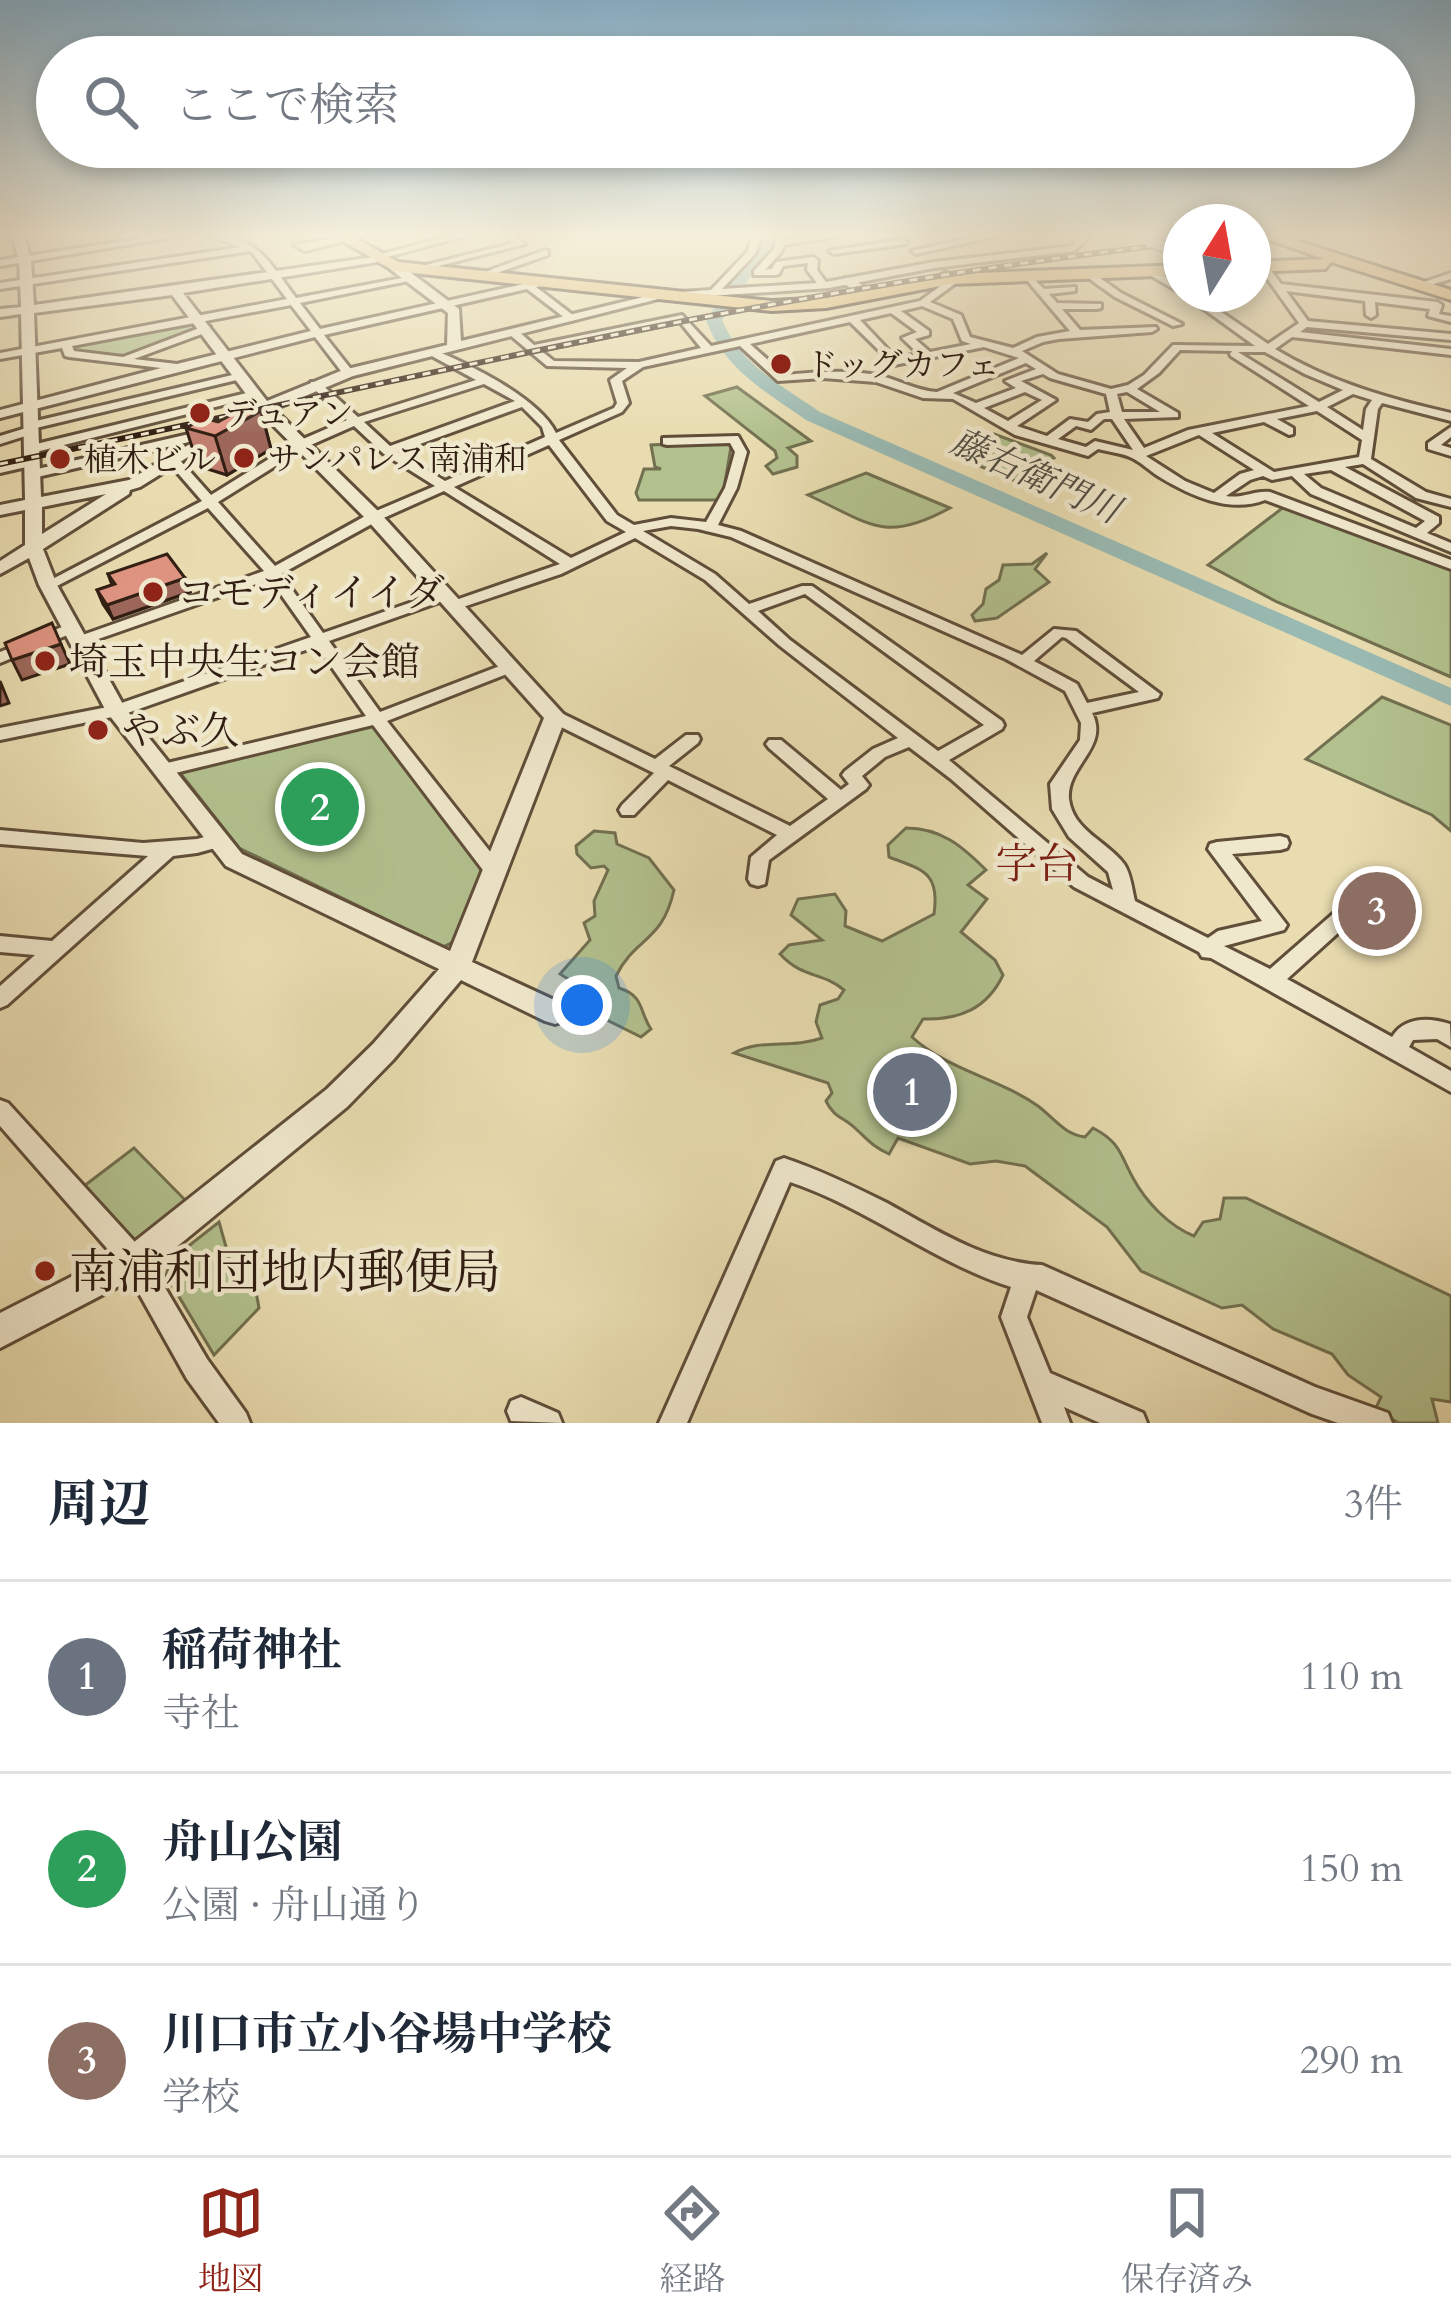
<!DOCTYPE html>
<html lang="ja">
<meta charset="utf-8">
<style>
:root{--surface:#fff;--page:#f6f6f7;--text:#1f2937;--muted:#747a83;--line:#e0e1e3;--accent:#8f2418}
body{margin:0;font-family:Cardo,"Noto Serif JP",serif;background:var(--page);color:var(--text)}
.compass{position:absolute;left:1163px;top:204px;width:108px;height:108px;border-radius:50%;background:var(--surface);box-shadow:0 6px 18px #0003;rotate:11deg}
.you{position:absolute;left:582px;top:1005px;width:42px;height:42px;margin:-30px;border:9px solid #fff;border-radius:50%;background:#1a73e8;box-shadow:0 0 0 18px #1a73e833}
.badge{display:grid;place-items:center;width:78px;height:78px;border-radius:50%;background:var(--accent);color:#fff;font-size:39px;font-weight:700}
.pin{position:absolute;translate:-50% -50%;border:6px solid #fff;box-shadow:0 3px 12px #0006}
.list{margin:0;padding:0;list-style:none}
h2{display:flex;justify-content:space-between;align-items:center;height:156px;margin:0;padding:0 48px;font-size:51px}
h2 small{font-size:39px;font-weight:400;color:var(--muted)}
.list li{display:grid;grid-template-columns:78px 1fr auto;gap:36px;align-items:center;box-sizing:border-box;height:192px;padding:0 48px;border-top:3px solid var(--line)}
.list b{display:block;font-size:45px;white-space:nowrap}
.list p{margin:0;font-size:39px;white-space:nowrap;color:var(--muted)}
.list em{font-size:39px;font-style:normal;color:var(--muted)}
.icon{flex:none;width:66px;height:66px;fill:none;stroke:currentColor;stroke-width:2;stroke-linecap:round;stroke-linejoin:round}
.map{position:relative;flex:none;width:1451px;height:1423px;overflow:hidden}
.search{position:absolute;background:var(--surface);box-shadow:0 6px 18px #0003;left:36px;right:36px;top:36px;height:132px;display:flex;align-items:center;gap:30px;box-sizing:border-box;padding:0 42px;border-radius:66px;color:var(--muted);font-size:45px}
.sheet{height:732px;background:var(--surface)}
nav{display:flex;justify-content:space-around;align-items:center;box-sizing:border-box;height:168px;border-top:3px solid var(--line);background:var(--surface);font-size:33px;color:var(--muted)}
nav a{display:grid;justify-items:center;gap:6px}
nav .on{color:var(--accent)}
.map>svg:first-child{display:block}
.green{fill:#b2c18e;stroke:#727050;stroke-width:3}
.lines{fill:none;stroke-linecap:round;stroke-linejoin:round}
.river{fill:#99bab3;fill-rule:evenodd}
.minor-casing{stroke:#604e3a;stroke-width:6}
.tertiary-casing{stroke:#604e3a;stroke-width:6}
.primary-casing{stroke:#321f13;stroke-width:6}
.minor{fill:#f0e8cc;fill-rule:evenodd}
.tertiary{fill:#f0e8cc;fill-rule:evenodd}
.primary{fill:#e4be78;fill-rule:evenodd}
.rail-casing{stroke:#321f13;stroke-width:6}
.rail{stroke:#f0e8cc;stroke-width:3;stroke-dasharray:8;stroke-linecap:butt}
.minor-bridge-casing{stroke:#604e3a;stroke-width:14;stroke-linecap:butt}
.minor-bridge{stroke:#f0e8cc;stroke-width:10}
.wall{fill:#c07e6f;stroke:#321f13;stroke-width:3}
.shaded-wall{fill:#9c675a;stroke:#321f13;stroke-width:3}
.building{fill:#df9381;stroke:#321f13;stroke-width:3}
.poi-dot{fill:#8f2418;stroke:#f0e8cc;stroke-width:4.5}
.labels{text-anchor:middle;stroke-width:9;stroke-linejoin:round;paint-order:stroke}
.far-poi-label{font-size:33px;fill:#321f13;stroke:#f0e8cc;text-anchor:start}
.far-water-label{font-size:36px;font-style:italic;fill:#514e43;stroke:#f0e8cc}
.poi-label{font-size:39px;fill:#321f13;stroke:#f0e8cc;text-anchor:start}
.neighbourhood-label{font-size:42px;fill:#7a1f14;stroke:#f0e8cc}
.near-poi-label{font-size:48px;fill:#321f13;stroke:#f0e8cc;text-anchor:start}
</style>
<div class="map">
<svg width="1451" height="1423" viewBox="0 0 1451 1423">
<rect width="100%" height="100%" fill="#e8dcb0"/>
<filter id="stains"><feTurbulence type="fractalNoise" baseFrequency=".00167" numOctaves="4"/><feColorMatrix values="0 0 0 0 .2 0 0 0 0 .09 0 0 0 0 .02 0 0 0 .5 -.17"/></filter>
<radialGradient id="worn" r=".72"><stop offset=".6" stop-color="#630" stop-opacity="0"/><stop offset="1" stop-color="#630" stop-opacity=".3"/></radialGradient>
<!-- green -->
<g class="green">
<path d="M199,318l7,11 -80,29 -57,-4 -3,-10z"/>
<path d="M737,387l74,54 -23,7 9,8v11l-24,7 -7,-8 11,-8 -2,-7 -70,-55z"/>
<path d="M994,434l57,21 3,3 -39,23 -59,-25z"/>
<path d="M732,441l-10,59h-83l-3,-7 8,-24h17l-6,-2 -4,-22z"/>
<path d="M866,473l84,35c-66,36 -79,16 -142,-13z"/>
<path d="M1289,503l162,61v113l-174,-75 -69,-37z"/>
<path d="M1047,553l-12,16 14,13 -52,36 -22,3 -3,-6 11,-11 3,-15 13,-9 4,-15 29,-1z"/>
<path d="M1382,697l69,28v106l-19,-16 -126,-56z"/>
<path d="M364,725l11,1 112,149 -30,65 -14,7 -204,-99 -58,-74 4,-7z"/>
<path d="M906,828c35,0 56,18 80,42l-18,15 19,14 -26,33 34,28 8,15c-16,34 -44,45 -80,44l-11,18c36,33 86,41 126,69 17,13 26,28 47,31l8,-9c27,14 27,26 40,50 13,24 36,48 61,58l9,-14 17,-3 4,-21h22l205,98v106l-19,-3 6,24h-39l-24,-13 6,-13 -33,-22 -16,-21 -59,-25 -31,-24 -20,3 -81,-37 -34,-44 -82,-61 -29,-5 -26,3 -72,-26 -9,16c-17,-8 -21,-14 -33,-25 -12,-12 -22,-11 -30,-28l6,-8 -4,-10 -94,-30c28,-15 57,-4 88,-15l-6,-16 4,-17 18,-6 6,-9c-23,-19 -41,-11 -64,-36l9,-9 33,-5 -31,-25 7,-16 37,-5 11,17 -1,15 37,15 52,-27c6,-42 -11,-44 -45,-57l-1,-12z"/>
<path d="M594,831l21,2 2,11 32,14 25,32c-12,53 -38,46 -58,86l3,12c26,8 20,24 32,41l-10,8 -38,-19v-17l-43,-27 30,-34 -6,-17 11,-7 -1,-15 14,-31 -4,-4 -13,2 -14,-14 -1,-8z"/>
<path d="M134,1148l55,56 -46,37 -14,-1 -45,-54z"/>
<path d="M219,1222l11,39 21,3 8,44 -45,47 -48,-80 6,-16z"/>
</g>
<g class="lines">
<!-- river -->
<path class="river" d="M763,236h14l-55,84c18,44 60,66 98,92l631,276v18l-645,-286c-40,-28 -83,-52 -100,-100z"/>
<!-- minor casing -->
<g class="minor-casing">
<g id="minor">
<path d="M157,236h23l-180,30v-6z"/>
<path d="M210,236c49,0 59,27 86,62l117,-22 5,3 -118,24 20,26 222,-49 3,1v4l-9,2 42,32 -9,2 -42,-32 -203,46 30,38 -6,3 -4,-1 -29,-38 -315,81v-8l161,-42 -92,-11 -4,-1 -3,-8 -62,11v-6l287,-54 -36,-48 -251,38v-6l241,-36zM291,305l20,26 -134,33 -43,-5 76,-28v-4h-8l-79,30 -49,-6 -2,-5z"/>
<path d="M347,236h17l-59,15 -11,-6z"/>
<path d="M449,236h16l-89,24 -5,-3z"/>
<path d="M505,236h10l10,8 -102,26 -5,-3 96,-24z"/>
<path d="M752,236h9l-6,18 -33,35 95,-6 -10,-13 1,-7 -25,3 -4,8 -3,1h-22v-4l20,-22 3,-13h8v4l52,-4 -53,9 -3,7 -16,18 7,-1 4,-7 37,-5 5,3 -1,10 9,12 108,-20 137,-16 11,-10h9l-17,15 -140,17 -105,20 -165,11 -5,-3 5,-3 47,-3 37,-39z"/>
<path d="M979,236h19l-82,18 -5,-3z"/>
<path d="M903,239l4,3 -1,2 -72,10 -5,-3z"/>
<path d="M1168,245l13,4v6l-16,-5 -2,-2z"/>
<path d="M545,250l3,1v4l-63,22 -8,-2z"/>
<path d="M1261,265h6l14,19 156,18 5,3 -3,9 12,2v6l-23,-6 2,-7 -55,-7 1,13 -5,3 -5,-3 -1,-14 -79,-10 22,30 143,13v6l-144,-13 -7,5 151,17v6l-159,-18 -17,12c55,33 114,50 176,64v8l-69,-18 -4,6 -7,50 55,33 25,7v8l-35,-9 -53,-34 -18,3 94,50v6l-12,10 24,10v9l-140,-58 -19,-18 -20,4 -9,-4 -13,4 -24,16c16,3 29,-6 44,-4l181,68v9l-186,-69c-36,14 -76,-5 -107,-24 -8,-5 -16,-13 -24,-17 -10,-6 -25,-7 -36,-10l-10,7 -73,-21 -62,-36 -30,-1 -47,-16 -53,-4 -45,3 -38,-35 -97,21 -21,14 7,22 -7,9 -63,28 58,75 17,10 37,-7 35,4 19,-34 10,-36 -5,-9 -63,2 -4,-1v-6l75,-2 9,16 -10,36 -19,37 23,6 281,124 32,-26 22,2 84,63 -2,4 -66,15c18,34 -26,53 -23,86 4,32 38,42 55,65 7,10 8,26 11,37l73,37 10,-7 44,-10 -54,-72 2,-5 7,-2 63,-6 7,2 2,5 -2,5 -7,2 -48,4 55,71 -3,5 -60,16 46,23 96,-84 7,-2 7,2 3,5 -3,5 -93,84 105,58c12,-20 36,-20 58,-13l1,23 -14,-8 -24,1 -4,7 42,24v21l-240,-134 -9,-1 -3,-5 -125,-65 -123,-108 -42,-32 -24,10 -23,19 7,9 -3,4 -97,71 -4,24 -7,2 -7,-2 -3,-5 3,-22 26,-22 -109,-55 -34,35h-12l-3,-5 3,-5 32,-32 -105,-52 -2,-4 2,-4h12l94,46 31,-24h12l2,4 -2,4 -29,23 121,60 38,-27 -59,-51 -3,-4 3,-4h12l60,50 8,-6 -7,-9 3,-4 28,-22 25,-11 -118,-92 -75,-66 -70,-42 -74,36 -101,34h-10l-2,-3 2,-3 110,-38 -116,-73 -65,29 -98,54 42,59 118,-41h10l2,3 -2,3 -122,43 51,71 125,-48h12l2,3 -2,3 -130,51 116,147 3,5 -3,5 -7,2 -7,-2 -116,-153 -210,51 -6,-2 -3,-4 9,-6 203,-48 -49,-70 -195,69 -122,25v-12l113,-22 198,-69 -41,-58 -186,65h-10l-3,-3 3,-3 190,-67 -56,-63 -155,80 -5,1 -7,-4 161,-84 -33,-38v-6h8l34,38 85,-53 51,-22 -36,-34v-4h8l39,35 118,-37 -46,-25 -1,-2 5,-3c35,14 105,48 122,83l58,-25 3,-5 -7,-23 17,-12 -80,-2 -37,-31v-4h8l16,14 148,-30 29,31 209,-45 26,-19 -5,-7 5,-3 10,11 -26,19 31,13 9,22 43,11 24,-11 33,-6 -44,-52v-4l3,-1 15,15 31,-2v4l-26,3 8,9 44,1v4l-4,1h-35l18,21 76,-3 1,2 -5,3 -93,7 -16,3 -21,9 36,23 53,15 17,-4 16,-10 29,-30 82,1 -72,-52h12l73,50 31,-21 -40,-56zM922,306l31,13 9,22 9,3 -41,8 -15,-13 14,-4v-4l-28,-20zM891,313l26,19 -15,6 17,16 -23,4 -36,-38zM680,322l21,26 -62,14 -85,-1 -14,-11zM850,322l44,43 90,-18 35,11 -82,34c-20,-1 -36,-11 -56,-16 -31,-7 -65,-4 -96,-1l-35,-31zM1180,350l52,1 -2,3 1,2 78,50 -121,24 -44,18 -20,-29 54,-2v-4l-41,-24 22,-16zM1238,352h27l40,22 38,16 -24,12zM1026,363l10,6 -31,12 11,7 -40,15 -23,-10zM1043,374l7,4 56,16 4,18 -13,2 -9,8 -18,-3 -23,17 -30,-10 39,-26 -35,-19zM484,384l31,17 -125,45 -26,-24zM1025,392l17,8 -34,21 -24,-13zM1127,392l33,20h-38l-5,-18zM1353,394l19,6 -6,9 -3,21 -36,-23zM522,407l20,20 3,10 -100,44 -47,-29zM1317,411l45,29 -3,17 -85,15 -62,-39 52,-11 25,13 4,-1v-6l-16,-9zM1104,419h8l21,31 -38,-9 -9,6 -28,-8 18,-13 15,4zM354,426l30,28 51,32 -66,28 -94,52 -57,-64 86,-54zM1199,435l55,35 -14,4 -26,19 -29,-12 -39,-25zM549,445l58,76 19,11 -55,26 -117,-71zM1331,470l94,51 -9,7 -95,-40 -17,-14zM671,526l27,3 33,8 275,122 59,32 16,32 -1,17 -30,44 2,25 17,28 39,35 5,18 -25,-13 -139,-117 53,-31 2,-4 -2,-4 -190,-135h-10l-53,18 -34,-30 -72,-43zM805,594l179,131 -46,26 -148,-111 -32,-29zM1062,637l4,1 73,54 -52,11 -10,-19 -43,-23z"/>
<path d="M1148,270h6l27,16v7l-33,-19z"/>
<path d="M1087,273h6l28,20 61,31 -9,2 -58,-29 -28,-20z"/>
<path d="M1451,273v6l-34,10 -5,-3z"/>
<path d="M241,373l4,1v4l-209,50 -1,5 -35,11v-8l26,-8 1,-5z"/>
<path d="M255,391l6,3 -2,2 -227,57 -6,-4 2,-3z"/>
<path d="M1451,427v10l-10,8 10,3v8l-23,-7v-6z"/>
<path d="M211,429l4,1v6l-182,42 -6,-4 6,-4z"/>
<path d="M31,458l6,4 -2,3 -35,8v-8z"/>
<path d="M72,623l8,5 -3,3 -77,32v-11z"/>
<path d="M0,830l143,13 54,-4 22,-6 7,2 2,5 -2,5 -29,8 -24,3 -166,149 -7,3v-22l35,-31 -35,-3v-16l52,5 96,-85 -148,-12z"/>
<path d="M0,1100l8,3 136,149 63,107 39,54 4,10h-31l-32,-44 -61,-109 -126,-144z"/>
<path d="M784,1158c36,12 69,28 103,45 49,27 98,59 155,62l273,122 73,26 4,10h-54l-26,-9 -276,-124 -9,27 23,56 93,40 4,10h-47l-36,-16 6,16h-28l-41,-106 10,-30c-78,-25 -143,-79 -221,-105l-103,241h-28l117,-262z"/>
<path d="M521,1397l37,16 4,10 -51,-2 -4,-10 4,-10z"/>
</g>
</g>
<!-- tertiary casing -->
<g class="tertiary-casing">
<g id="tertiary">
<path d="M12,236h12l7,24 3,45 347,-49 2,2 -6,4 -194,31 84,108 76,-31 104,-25 1,-32 -58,-44v-6h8l61,46 2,32 203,-49 6,4 -317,80 -79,33 106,104 186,204 -94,245 93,43 4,8 -4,8 -10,3 -10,-3 -84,-41 -68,80 -46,47 -201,165 -146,76v-35l124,-63 203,-161 46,-45 66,-75 -213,-103 -120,-155 -67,-126 -10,-27 -29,16v-13l25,-16v-35l-25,5v-10l25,-5 -4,-186 -21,3v-8l21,-2 -2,-47zM172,295l83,111 -6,3v6l13,-1 106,107 176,197 -94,233 -208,-97 -117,-146 -68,-123 -14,-36 86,-55 1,-4 10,-3 85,-53 -13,-3 -83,49 -88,17 -7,-184zM106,494l-64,40v-27z"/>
<path d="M845,278h8l21,17 -10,3 -19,-14z"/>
</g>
</g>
<!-- primary casing -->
<g class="primary-casing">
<g id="primary">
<path d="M334,236h18l46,26 374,39 54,-3 125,-24 230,-9v10l-230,9 -125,24 -54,3 -378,-40z"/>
<path d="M1259,236h23l169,54v10l-120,-38 -6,7 -72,3v-10l71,-3z"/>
</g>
</g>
<!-- minor -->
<use href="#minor" class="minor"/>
<!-- tertiary -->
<use href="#tertiary" class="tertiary"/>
<!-- primary -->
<use href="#primary" class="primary"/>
<!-- rail casing -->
<g class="rail-casing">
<path id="rail" d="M0,464c392,-80 783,-177 1181,-221"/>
</g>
<!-- rail -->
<use href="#rail" class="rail"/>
<!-- minor-bridge casing -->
<g class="minor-bridge-casing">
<path id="minor-bridge" d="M1151,242l17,6"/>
</g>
<!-- minor-bridge -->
<use href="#minor-bridge" class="minor-bridge"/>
</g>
<!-- wall -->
<g class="wall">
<path d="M261,411l10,38 -44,26 -29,-9 -12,-38z"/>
<path d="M108,574l77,4 5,14 -77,27 -10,-15 -6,-14 15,-5z"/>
<path d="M930,1077l-2,10 -10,20 -22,-10 1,-10z"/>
</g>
<!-- shaded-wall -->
<g class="shaded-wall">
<path d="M261,411l10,38 -44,26 -12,-39z"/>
<path d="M185,578l5,14 -77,27 -6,-14z"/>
<path d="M61,644l9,20 -48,16 -10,-20z"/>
<path d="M0,681l9,22 -9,3z"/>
</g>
<!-- building -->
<g class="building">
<path d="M246,407l15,4 -46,25 -29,-8 18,-10 14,4z"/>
<path d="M167,554l18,24 -78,27 -10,-15 18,-6 -7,-10z"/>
<path d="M52,623l9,21 -49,16 -7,-17z"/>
<path d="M908,1067l22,10 -10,20 -23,-10z"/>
</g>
<!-- sky -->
<linearGradient id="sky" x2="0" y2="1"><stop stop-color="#88b6d3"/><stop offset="0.54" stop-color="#f5efdb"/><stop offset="1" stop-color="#f5efdb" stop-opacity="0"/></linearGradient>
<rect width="1451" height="435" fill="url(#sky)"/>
<!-- markers -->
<g class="poi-dot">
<circle cx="781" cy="364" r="12"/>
<circle cx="200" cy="413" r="12"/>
<circle cx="244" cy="458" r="12"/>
<circle cx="60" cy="459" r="12"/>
<circle cx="153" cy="592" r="12"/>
<circle cx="45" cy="661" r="12"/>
<circle cx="98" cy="730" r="12"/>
<circle cx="45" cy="1271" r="12"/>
</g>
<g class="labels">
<!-- far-poi labels -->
<g class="far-poi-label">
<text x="805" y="376">ドッグカフェ</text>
<text x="224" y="425">デュアン</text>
<text x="268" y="470">サンパレス南浦和</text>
<text x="84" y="471">植木ビル</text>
</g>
<!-- far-water labels -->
<g class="far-water-label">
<text transform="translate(1036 475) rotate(24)" y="13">藤右衛門川</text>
</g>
<!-- poi labels -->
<g class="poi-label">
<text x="177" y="606">コモディイイダ</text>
<text x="69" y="675">埼玉中央生コン会館</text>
<text x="122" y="744">やぶ久</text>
</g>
<!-- neighbourhood labels -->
<g class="neighbourhood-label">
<text x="1037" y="878">字台</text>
</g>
<!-- near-poi labels -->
<g class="near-poi-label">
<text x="69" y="1288">南浦和団地内郵便局</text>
</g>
</g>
<rect width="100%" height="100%" filter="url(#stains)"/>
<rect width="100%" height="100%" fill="url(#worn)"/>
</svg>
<svg class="compass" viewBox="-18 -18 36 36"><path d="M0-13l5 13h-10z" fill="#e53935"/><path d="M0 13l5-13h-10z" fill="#747a83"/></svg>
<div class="you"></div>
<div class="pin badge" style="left:912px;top:1092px;background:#6b7280">1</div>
<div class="pin badge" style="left:320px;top:807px;background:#2e9e5b">2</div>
<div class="pin badge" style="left:1377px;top:911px;background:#8d6e63">3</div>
<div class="search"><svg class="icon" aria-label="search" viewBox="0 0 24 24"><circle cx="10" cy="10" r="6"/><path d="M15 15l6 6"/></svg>ここで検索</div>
</div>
<section class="sheet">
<h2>周辺<small>3件</small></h2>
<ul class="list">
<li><span class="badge" style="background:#6b7280">1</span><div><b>稲荷神社</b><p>寺社</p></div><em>110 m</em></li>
<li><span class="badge" style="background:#2e9e5b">2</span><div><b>舟山公園</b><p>公園 · 舟山通り</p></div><em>150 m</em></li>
<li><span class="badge" style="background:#8d6e63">3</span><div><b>川口市立小谷場中学校</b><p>学校</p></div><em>290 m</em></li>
</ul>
</section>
<nav>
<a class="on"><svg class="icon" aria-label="map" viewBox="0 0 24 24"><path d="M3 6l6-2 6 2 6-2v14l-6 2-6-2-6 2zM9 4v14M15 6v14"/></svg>地図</a>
<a><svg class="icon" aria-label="directions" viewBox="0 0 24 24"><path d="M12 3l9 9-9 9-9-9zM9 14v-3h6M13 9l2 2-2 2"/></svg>経路</a>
<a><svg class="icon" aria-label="saved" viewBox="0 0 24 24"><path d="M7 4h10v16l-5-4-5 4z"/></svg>保存済み</a>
</nav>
